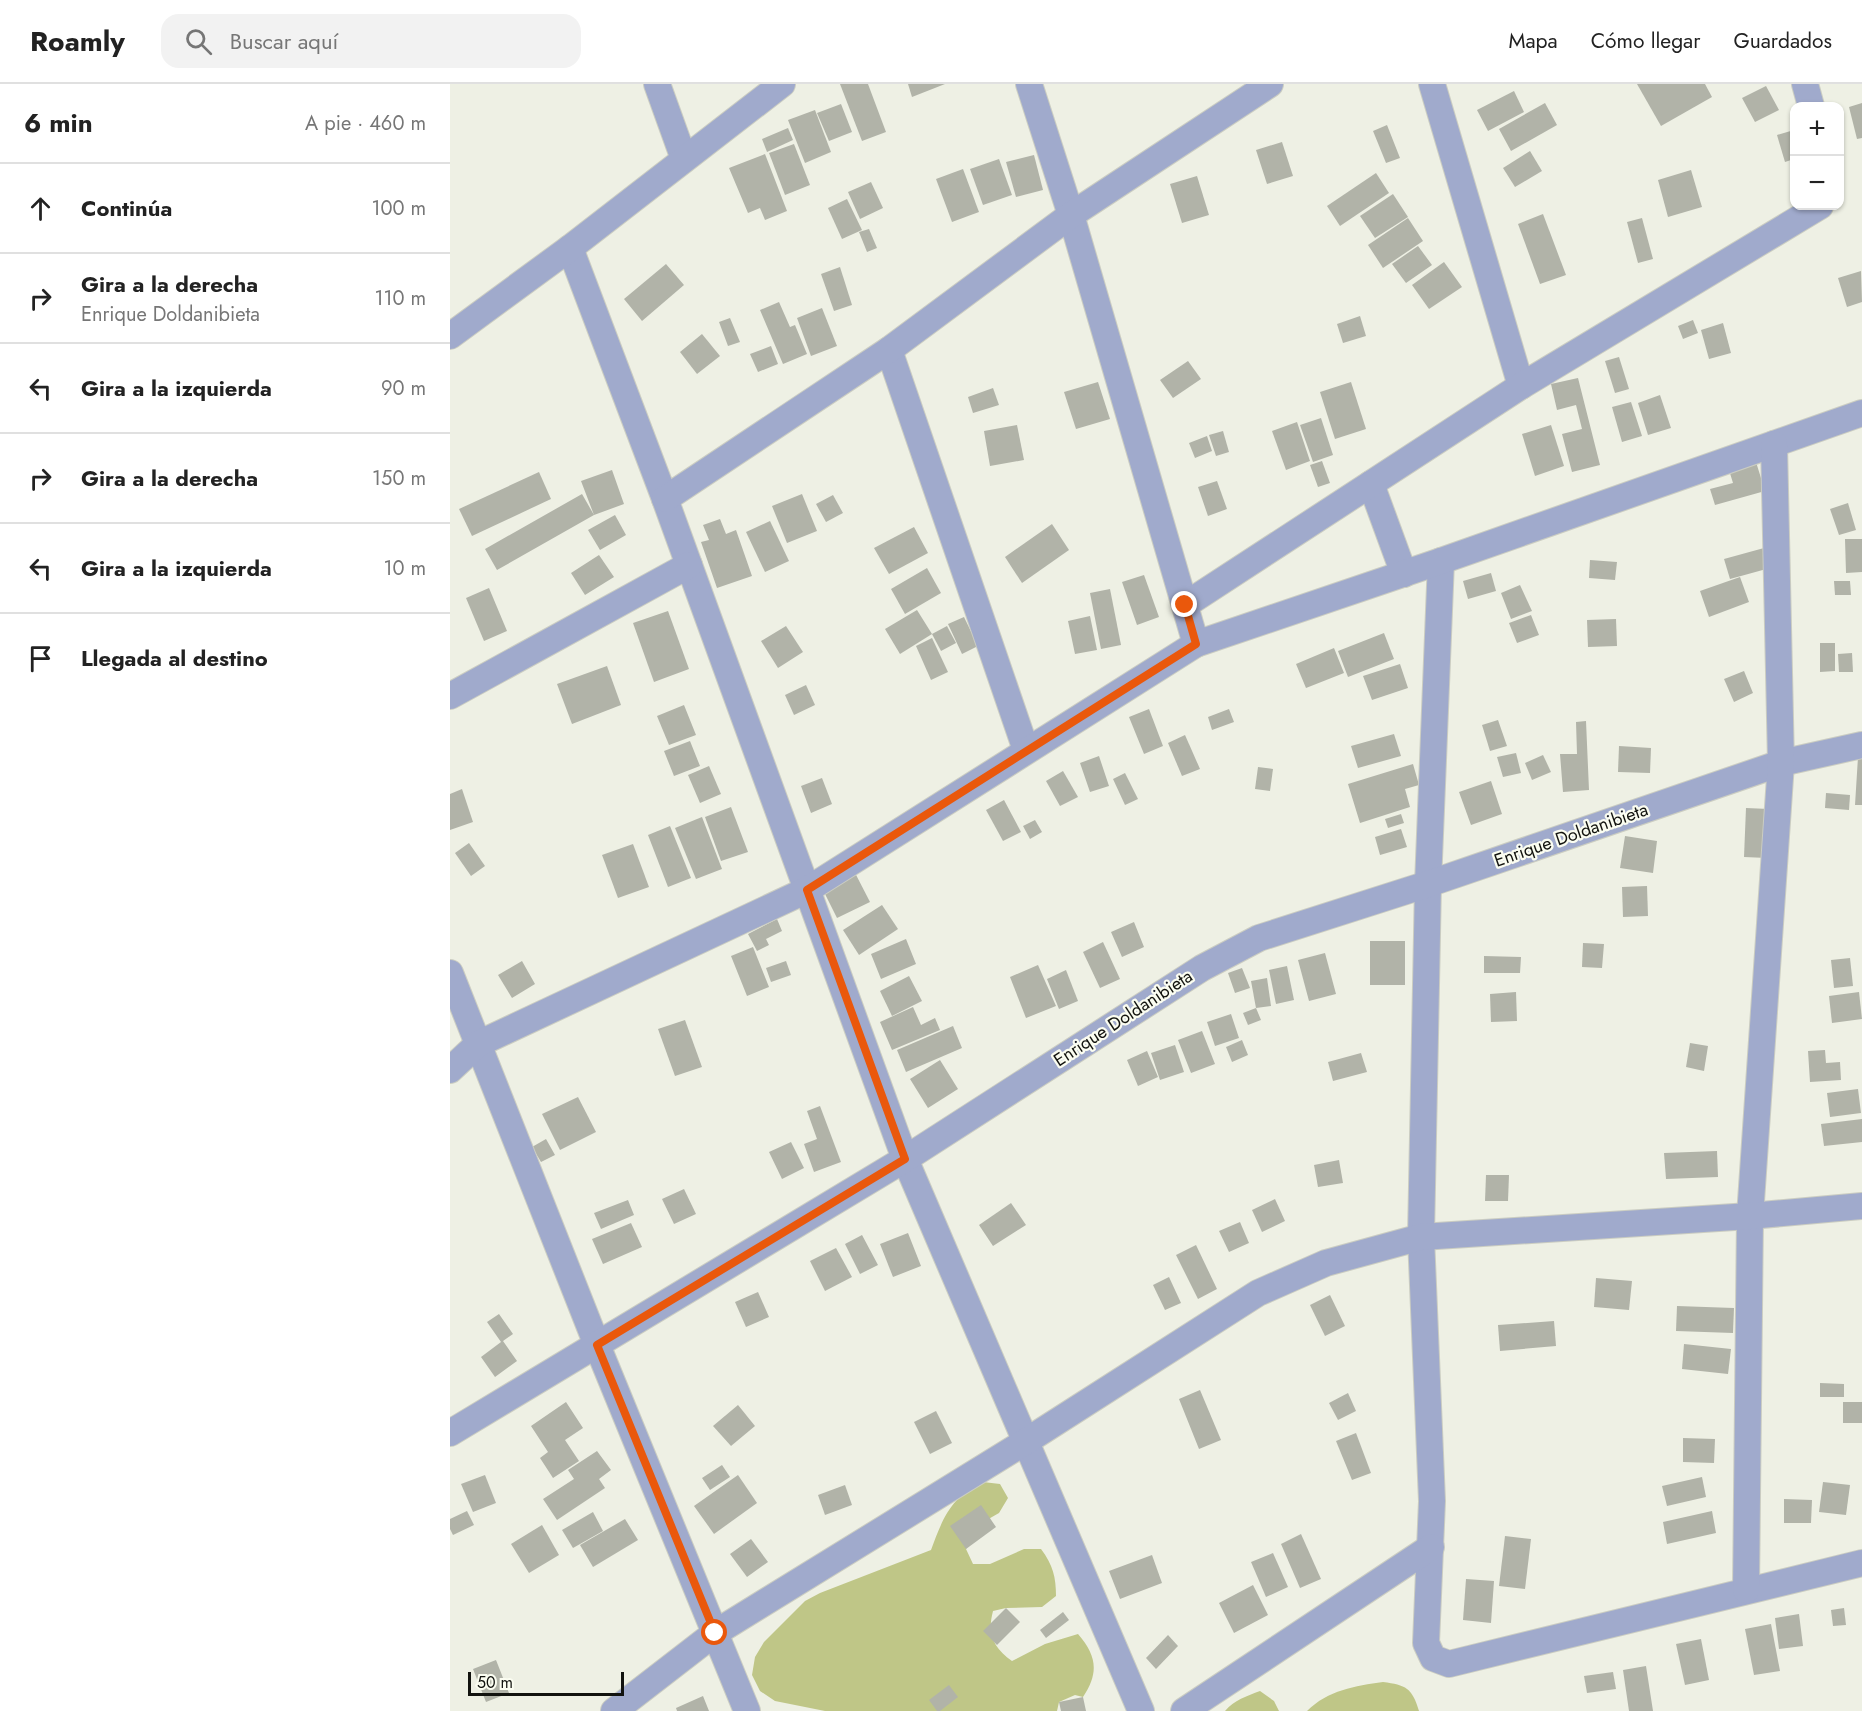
<!DOCTYPE html>
<html lang="es">
<meta charset="utf-8">
<style>
:root{--surface:#fff;--page:#f2f2f2;--text:#222;--muted:#767676;--line:#e0e0e0}
body{margin:0;font-family:Jost,sans-serif;background:var(--page);color:var(--text)}
.controls{position:absolute;right:18px;top:18px;display:grid;overflow:hidden;border-radius:12px;box-shadow:0 2px 4px #0004}
.controls button{width:54px;height:54px;display:grid;place-items:center;padding:0;border:0;border-bottom:2px solid var(--line);background:var(--surface);color:var(--text);font:30px sans-serif}
.scale{position:absolute;left:18px;bottom:15px;width:156px;box-sizing:border-box;padding-left:6px;border:3px solid #12130f;border-top:0;font-size:16px;line-height:21px;white-space:nowrap;color:#12130f;-webkit-text-stroke:4px #fbfdf1;paint-order:stroke}
.stop{position:absolute;width:18px;height:18px;margin:-14px;border:4px solid #ea580c;border-radius:50%;background:#fff}
.stop.end{background:#ea580c;border-color:#fff;box-shadow:0 2px 6px #0008}
.list{margin:0;padding:0;list-style:none}
h2{display:flex;justify-content:space-between;align-items:center;height:78px;margin:0;padding:0 24px;font-size:26px}
h2 small{font-size:20px;font-weight:400;color:var(--muted)}
.list li{display:grid;grid-template-columns:39px 1fr auto;gap:18px;align-items:center;box-sizing:border-box;height:90px;padding:0 24px;border-top:2px solid var(--line)}
.list b{display:block;font-size:22px;white-space:nowrap}
.list p{margin:0;font-size:20px;white-space:nowrap;color:var(--muted)}
.list em{font-size:20px;font-style:normal;color:var(--muted)}
.icon{flex:none;width:33px;height:33px;fill:none;stroke:currentColor;stroke-width:2;stroke-linecap:round;stroke-linejoin:round}
.map{position:relative;flex:none;width:1412px;height:1627px;overflow:hidden}
header{display:flex;align-items:center;gap:36px;box-sizing:border-box;height:84px;padding:0 30px;background:var(--surface);border-bottom:2px solid var(--line)}
header strong{font-size:28px}
nav{display:flex;gap:33px;margin-inline-start:auto;font-size:21px}
.search{width:420px;height:54px;background:var(--page);display:flex;align-items:center;gap:15px;box-sizing:border-box;padding:0 21px;border-radius:18px;color:var(--muted);font-size:22px}
main{display:flex}
aside{flex:1;background:var(--surface)}
.map>svg:first-child{display:block}
.green{fill:#bfc687}
.building{fill:#b1b3a8}
.lines{fill:none;stroke-linecap:round;stroke-linejoin:round}
.minor-casing{stroke:#cbcdc2;stroke-width:28}
.minor{stroke:#a0aacc;stroke-width:26}
.route{stroke:#ea580c;stroke-width:8}
.labels{text-anchor:middle;stroke-width:4.5;stroke-linejoin:round;paint-order:stroke}
.street-label{font-size:18px;fill:#12130f;stroke:#fbfdf1}
</style>
<header>
<strong>Roamly</strong>
<div class="search"><svg class="icon" aria-label="search" viewBox="0 0 24 24"><circle cx="10" cy="10" r="6"/><path d="M15 15l6 6"/></svg>Buscar aquí</div>
<nav><a>Mapa</a><a>Cómo llegar</a><a>Guardados</a></nav>
</header>
<main>
<aside>
<h2>6 min<small>A pie · 460 m</small></h2>
<ul class="list">
<li><svg class="icon" aria-label="ahead" viewBox="0 0 24 24"><path d="M12 20V5M6 11l6-6 6 6"/></svg><div><b>Continúa</b></div><em>100 m</em></li>
<li><svg class="icon" aria-label="right" viewBox="0 0 24 24"><path d="M7 20v-9h11M14 6l5 5-5 5"/></svg><div><b>Gira a la derecha</b><p>Enrique Doldanibieta</p></div><em>110 m</em></li>
<li><svg class="icon" aria-label="left" viewBox="0 0 24 24"><path d="M17 20v-9H6M10 6l-5 5 5 5"/></svg><div><b>Gira a la izquierda</b></div><em>90 m</em></li>
<li><svg class="icon" aria-label="right" viewBox="0 0 24 24"><path d="M7 20v-9h11M14 6l5 5-5 5"/></svg><div><b>Gira a la derecha</b></div><em>150 m</em></li>
<li><svg class="icon" aria-label="left" viewBox="0 0 24 24"><path d="M17 20v-9H6M10 6l-5 5 5 5"/></svg><div><b>Gira a la izquierda</b></div><em>10 m</em></li>
<li><svg class="icon" aria-label="arrive" viewBox="0 0 24 24"><path d="M6 21V4h12l-3 4 3 4H6"/></svg><div><b>Llegada al destino</b></div></li>
</ul>
</aside>
<div class="map">
<svg width="1412" height="1627" viewBox="0 0 1412 1627">
<rect width="100%" height="100%" fill="#eef0e4"/>
<!-- green -->
<g class="green">
<path d="M533,1398l17,2 8,14 -9,15 -14,8 -19,28 7,15h17l34,-15h17c12,16 15,28 15,47l-14,11 -36,1 -13,3c-6,23 0,36 19,50l33,-17 33,-10c19,22 21,39 5,63l-8,-2 -16,7 -2,9h-232l-50,-10 -15,-10 -8,-16 3,-18 9,-15 41,-41 15,-8 111,-43c11,-30 20,-54 52,-68z"/>
<path d="M933,1598c23,3 29,6 36,29h-112c21,-21 48,-25 76,-29z"/>
<path d="M810,1607l14,10 5,10h-54c9,-11 22,-15 35,-20z"/>
</g>
<!-- building -->
<g class="building">
<path d="M390,0h28l18,48 -24,9z"/>
<path d="M458,0h37l-33,13z"/>
<path d="M1187,0h68l7,13 -51,29z"/>
<path d="M1316,2l13,24 -24,12 -13,-24z"/>
<path d="M1064,7l10,21 -36,19 -11,-21z"/>
<path d="M1095,19l12,22 -46,26 -12,-22z"/>
<path d="M1412,19v35l-5,1 -8,-32z"/>
<path d="M391,20l11,28 -23,9 -12,-28z"/>
<path d="M365,26l16,42 -26,11 -17,-43z"/>
<path d="M937,41l13,33 -14,5 -13,-32z"/>
<path d="M338,44l5,12 -26,12 -5,-13z"/>
<path d="M1344,46v29l-9,3 -8,-27z"/>
<path d="M832,58l11,34 -26,8 -11,-34z"/>
<path d="M344,60l16,41 -25,10 -16,-42z"/>
<path d="M1080,67l12,20 -27,16 -12,-19z"/>
<path d="M315,70l22,57 -22,9 -5,-12 -12,5 -19,-45z"/>
<path d="M584,71l9,35 -27,7 -10,-35z"/>
<path d="M549,75l13,36 -29,10 -13,-36z"/>
<path d="M513,85l16,43 -27,10 -16,-43z"/>
<path d="M1241,86l11,37 -34,10 -10,-37z"/>
<path d="M926,89l13,20 -49,33 -13,-20z"/>
<path d="M747,92l12,39 -27,8 -12,-39z"/>
<path d="M421,98l12,26 -23,11 -12,-27z"/>
<path d="M943,110l15,23 -33,21 -15,-22z"/>
<path d="M397,115l15,31 -20,9 -14,-31z"/>
<path d="M1093,130l23,61 -26,9 -22,-60z"/>
<path d="M958,134l15,23 -40,27 -15,-23z"/>
<path d="M1192,134l11,41 -15,4 -11,-41z"/>
<path d="M419,145l8,19 -10,4 -8,-20z"/>
<path d="M968,162l14,19 -26,18 -14,-19z"/>
<path d="M994,178l18,25 -33,22 -17,-24z"/>
<path d="M216,180l18,21 -42,36 -18,-22z"/>
<path d="M390,183l12,38 -18,6 -13,-37z"/>
<path d="M1411,187l1,31 -15,5 -9,-29z"/>
<path d="M329,218l11,25 5,-2 12,29 -24,10 -23,-54z"/>
<path d="M372,224l15,38 -26,10 -14,-38z"/>
<path d="M910,232l6,20 -23,7 -6,-19z"/>
<path d="M280,234l10,24 -12,4 -9,-24z"/>
<path d="M1243,236l5,13 -15,6 -5,-13z"/>
<path d="M1273,239l8,30 -22,6 -8,-29z"/>
<path d="M252,250l18,22 -23,18 -17,-22z"/>
<path d="M321,262l7,18 -20,8 -8,-18z"/>
<path d="M1169,273l10,32 -14,4 -10,-32z"/>
<path d="M738,277l13,18 -28,19 -13,-18z"/>
<path d="M1128,294l22,87 -28,7 -10,-38 20,-5 -6,-24 -19,5 -6,-26z"/>
<path d="M648,298l12,37 -34,10 -12,-37z"/>
<path d="M901,298l15,47 -31,10 -15,-47z"/>
<path d="M543,304l6,17 -26,8 -5,-16z"/>
<path d="M1210,311l11,33 -23,7 -10,-32z"/>
<path d="M1181,318l11,34 -20,6 -10,-35z"/>
<path d="M871,334l12,37 -20,7 -13,-37z"/>
<path d="M847,338l13,39 -24,9 -14,-39z"/>
<path d="M567,341l7,35 -34,6 -6,-35z"/>
<path d="M1101,341l13,41 -29,10 -13,-42z"/>
<path d="M773,347l6,21 -13,4 -7,-21z"/>
<path d="M757,352l5,15 -17,7 -6,-15z"/>
<path d="M872,377l8,22 -12,4 -8,-22z"/>
<path d="M1306,378l9,29 -50,14 -5,-16 23,-6 -4,-13z"/>
<path d="M162,386l12,34 -30,11 -97,55 -12,-21 97,-55 12,21 -13,-34z"/>
<path d="M89,388l12,27 -79,37 -13,-27z"/>
<path d="M767,397l10,28 -19,7 -10,-29z"/>
<path d="M352,410l15,37 -30,12 -15,-37z"/>
<path d="M383,411l10,18 -17,9 -10,-18z"/>
<path d="M1398,419l8,27 -17,5 -9,-26z"/>
<path d="M165,431l11,20 -26,15 -12,-20z"/>
<path d="M270,435l6,15 10,-4 16,46 -35,12 -16,-46 8,-2 -6,-15z"/>
<path d="M320,437l19,40 -24,11 -19,-40z"/>
<path d="M602,440l17,26 -47,33 -17,-26z"/>
<path d="M464,443l14,26 -39,21 -15,-26z"/>
<path d="M1395,455h17v33l-16,1z"/>
<path d="M1314,464l6,20 -40,11 -6,-20z"/>
<path d="M149,471l15,22 -29,18 -14,-22z"/>
<path d="M1140,476l27,2 -2,18 -26,-2z"/>
<path d="M477,484l14,25 -36,21 -14,-25z"/>
<path d="M1041,489l5,18 -28,8 -5,-18z"/>
<path d="M694,491l15,42 -22,8 -15,-43z"/>
<path d="M1290,493l9,25 -40,15 -9,-26z"/>
<path d="M1384,497h16l1,14h-16z"/>
<path d="M1070,501l12,26 -21,8 -10,-26z"/>
<path d="M39,504l18,43 -23,10 -18,-43z"/>
<path d="M660,505l11,56 -20,4 -11,-56z"/>
<path d="M467,526l15,24 -32,20 -15,-25z"/>
<path d="M218,527l21,58 -35,13 -21,-59z"/>
<path d="M1081,531l8,20 -22,8 -8,-20z"/>
<path d="M640,532l7,34 -22,4 -7,-33z"/>
<path d="M514,533l14,29 -16,8 -14,-30z"/>
<path d="M1166,535l1,27 -29,1 -1,-27z"/>
<path d="M336,542l17,26 -25,16 -17,-27z"/>
<path d="M497,542l9,17 -15,8 -9,-17z"/>
<path d="M934,549l10,26 -46,18 -10,-26z"/>
<path d="M482,554l16,34 -17,8 -15,-34z"/>
<path d="M1370,559h15v28l-15,1z"/>
<path d="M884,564l10,25 -38,15 -10,-24z"/>
<path d="M1402,569l1,19h-14l-1,-18z"/>
<path d="M950,580l8,24 -36,12 -9,-24z"/>
<path d="M157,582l14,39 -49,19 -15,-40z"/>
<path d="M1294,587l9,22 -19,9 -10,-23z"/>
<path d="M356,601l9,20 -21,10 -9,-20z"/>
<path d="M234,621l12,30 -27,10 -12,-29z"/>
<path d="M699,625l14,37 -19,8 -15,-37z"/>
<path d="M779,625l5,13 -22,8 -4,-13z"/>
<path d="M1048,636l9,26 -17,5 -8,-26z"/>
<path d="M1136,637l3,69 -26,2 -3,-38h17l-1,-32z"/>
<path d="M944,650l7,22 -43,12 -7,-22z"/>
<path d="M735,651l15,34 -18,7 -14,-33z"/>
<path d="M240,657l10,25 -26,10 -10,-25z"/>
<path d="M1169,662l32,2 -1,25 -32,-1z"/>
<path d="M1066,669l5,20 -18,4 -6,-20z"/>
<path d="M1093,671l8,17 -19,8 -7,-17z"/>
<path d="M649,672l10,30 -19,6 -10,-29z"/>
<path d="M1408,673h4v48h-7z"/>
<path d="M963,680l6,21 -14,4 5,18 -50,16 -12,-39z"/>
<path d="M259,682l12,28 -21,9 -12,-28z"/>
<path d="M808,683l15,2 -3,22 -15,-2z"/>
<path d="M613,687l15,26 -18,9 -14,-25z"/>
<path d="M675,689l13,26 -13,6 -12,-26z"/>
<path d="M372,694l10,26 -21,9 -10,-27z"/>
<path d="M1041,697l11,33 -31,11 -12,-33z"/>
<path d="M12,705l11,33 -23,8v-36z"/>
<path d="M1376,709l24,2 -1,15 -24,-2z"/>
<path d="M554,716l17,32 -18,9 -17,-31z"/>
<path d="M281,723l17,45 -27,9 -16,-44z"/>
<path d="M1296,724l23,1 -2,49 -23,-1z"/>
<path d="M951,730l3,9 -16,5 -3,-9z"/>
<path d="M252,733l20,52 -26,10 -21,-51z"/>
<path d="M585,736l7,12 -12,7 -7,-13z"/>
<path d="M220,742l21,52 -23,9 -20,-52z"/>
<path d="M951,745l6,18 -27,8 -5,-18z"/>
<path d="M1175,752l32,5 -4,32 -33,-5z"/>
<path d="M19,759l16,23 -14,10 -16,-23z"/>
<path d="M183,760l16,43 -31,11 -16,-43z"/>
<path d="M403,785l17,33 -33,16 -16,-32z"/>
<path d="M1197,802l1,30 -25,1 -1,-30z"/>
<path d="M432,821l16,24 -39,26 -16,-25z"/>
<path d="M327,835l5,12 -16,8 3,6 -12,6 -9,-17z"/>
<path d="M684,838l10,25 -22,10 -11,-25z"/>
<path d="M456,855l10,25 -35,15 -10,-25z"/>
<rect x="920" y="857" width="35" height="44"/>
<path d="M653,858l17,37 -20,9 -17,-36z"/>
<path d="M1133,859l21,1 -2,24 -20,-1z"/>
<path d="M303,863l16,40 -22,9 -16,-40z"/>
<path d="M875,869l11,41 -27,7 -11,-41z"/>
<path d="M1034,872l37,1 -1,16h-36z"/>
<path d="M1400,874l3,28 -19,2 -3,-28z"/>
<path d="M72,877l13,23 -23,14 -14,-23z"/>
<path d="M336,877l5,14 -20,7 -5,-14z"/>
<path d="M588,881l18,41 -30,12 -16,-41z"/>
<path d="M837,882l7,34 -18,4 -7,-34z"/>
<path d="M792,884l8,20 -15,5 -7,-20z"/>
<path d="M616,886l12,31 -19,8 -12,-30z"/>
<path d="M459,892l13,25 -30,15 -12,-25z"/>
<path d="M817,894l4,28 -15,2 -5,-27z"/>
<path d="M1066,908l1,29 -26,1 -1,-28z"/>
<path d="M1409,908l3,27 -30,4 -3,-27z"/>
<path d="M463,923l8,18 14,-7 5,12 -48,20 -12,-28z"/>
<path d="M806,924l5,12 -13,5 -5,-12z"/>
<path d="M781,930l8,24 -24,8 -8,-24z"/>
<path d="M235,936l17,47 -27,9 -17,-47z"/>
<path d="M503,942l9,22 -56,24 -9,-22z"/>
<path d="M752,947l13,33 -24,9 -13,-33z"/>
<path d="M792,956l6,15 -16,7 -6,-15z"/>
<path d="M1240,959l18,3 -4,25 -18,-4z"/>
<path d="M725,961l9,27 -24,8 -9,-27z"/>
<path d="M1375,966l1,13 14,-1 1,18 -31,2 -2,-31z"/>
<path d="M697,967l11,26 -20,9 -11,-26z"/>
<path d="M911,969l6,19 -34,9 -5,-19z"/>
<path d="M490,976l18,29 -30,19 -18,-29z"/>
<path d="M1408,1005l3,24 -31,4 -3,-24z"/>
<path d="M128,1013l18,35 -36,18 -18,-36z"/>
<path d="M370,1022l21,56 -27,10 -10,-28 13,-5 -10,-28z"/>
<path d="M1412,1035v23l-38,4 -3,-22z"/>
<path d="M96,1055l9,16 -14,7 -9,-15z"/>
<path d="M341,1058l13,26 -22,11 -13,-27z"/>
<path d="M1267,1067l1,26 -52,2 -2,-26z"/>
<path d="M889,1076l4,23 -25,4 -4,-22z"/>
<path d="M1036,1091h23l-1,26h-23z"/>
<path d="M234,1105l12,25 -22,10 -12,-25z"/>
<path d="M825,1115l10,22 -23,11 -10,-22z"/>
<path d="M178,1116l6,15 -33,14 -7,-16z"/>
<path d="M561,1119l15,22 -33,21 -14,-21z"/>
<path d="M790,1138l9,21 -20,9 -10,-21z"/>
<path d="M181,1139l11,24 -39,17 -11,-25z"/>
<path d="M458,1149l13,33 -28,11 -13,-33z"/>
<path d="M412,1151l16,30 -18,9 -15,-30z"/>
<path d="M746,1161l21,44 -19,10 -22,-44z"/>
<path d="M386,1164l16,29 -27,14 -15,-30z"/>
<path d="M719,1193l12,26 -16,7 -12,-25z"/>
<path d="M1146,1194l36,3 -3,29 -35,-3z"/>
<path d="M308,1208l11,25 -23,10 -11,-25z"/>
<path d="M880,1211l15,31 -20,10 -15,-31z"/>
<path d="M1227,1222l57,2 -1,25 -57,-2z"/>
<path d="M49,1230l14,20 -10,7 14,20 -22,16 -14,-20 20,-15 -14,-20z"/>
<path d="M1104,1237l2,25 -56,5 -2,-26z"/>
<path d="M1234,1260l47,5 -3,25 -46,-5z"/>
<path d="M1370,1299l24,1v13h-24z"/>
<path d="M750,1306l21,50 -22,9 -20,-50z"/>
<path d="M898,1309l8,18 -18,9 -9,-17z"/>
<path d="M116,1318l17,26 -18,12 14,21 -26,17 -13,-20 8,-6 -17,-26z"/>
<rect x="1393" y="1318" width="19" height="21"/>
<path d="M288,1321l17,21 -24,20 -18,-20z"/>
<path d="M486,1327l16,32 -22,11 -16,-32z"/>
<path d="M906,1349l15,40 -19,7 -16,-39z"/>
<path d="M1233,1354l32,1 -1,24 -31,-1z"/>
<path d="M147,1367l14,19 -12,9 6,9 -48,32 -14,-21 31,-20 -6,-9z"/>
<path d="M272,1381l8,12 -20,13 -8,-12z"/>
<path d="M35,1391l11,28 -23,9 -12,-28z"/>
<path d="M288,1391l19,28 -43,31 -20,-28z"/>
<path d="M1252,1393l4,20 -39,9 -5,-20z"/>
<path d="M1373,1398l27,3 -4,30 -27,-3z"/>
<path d="M395,1401l7,20 -27,10 -7,-20z"/>
<path d="M1334,1415l28,1 -1,23h-27z"/>
<path d="M531,1421l15,22 -30,22 -16,-23z"/>
<path d="M17,1427l7,14 -21,10 -3,-6v-10z"/>
<path d="M1262,1427l4,22 -49,11 -4,-22z"/>
<path d="M143,1428l10,19 -30,17 -11,-18z"/>
<path d="M175,1435l13,21 -45,27 -13,-22z"/>
<path d="M92,1441l17,30 -30,18 -18,-29z"/>
<path d="M851,1450l20,45 -21,9 -19,-44z"/>
<path d="M1055,1452l26,3 -6,50 -26,-3z"/>
<path d="M301,1455l17,23 -21,15 -17,-23z"/>
<path d="M823,1469l15,34 -22,10 -15,-35z"/>
<path d="M702,1471l10,28 -42,16 -11,-28z"/>
<path d="M1016,1495l28,2 -3,42 -28,-3z"/>
<path d="M803,1501l15,30 -34,18 -15,-30z"/>
<path d="M556,1524l14,14 -23,23 -14,-14z"/>
<path d="M1394,1524l2,17 -13,1 -2,-16z"/>
<path d="M613,1528l6,8 -23,18 -6,-8z"/>
<path d="M1349,1530l4,32 -24,3 -4,-31z"/>
<path d="M1321,1540l9,47 -26,4 -9,-46z"/>
<path d="M718,1551l10,11 -22,23 -10,-11z"/>
<path d="M1251,1555l8,41 -24,5 -9,-41z"/>
<path d="M46,1576l13,33 -23,9 -13,-33z"/>
<path d="M1196,1582l7,45h-24l-6,-41z"/>
<path d="M1163,1588l3,17 -29,4 -3,-17z"/>
<path d="M499,1601l9,12 -18,14h-3l-8,-11z"/>
<path d="M253,1612l6,15h-32l-1,-3z"/>
<path d="M633,1613l3,14h-25l-2,-9z"/>
</g>
<g class="lines">
<!-- minor casing -->
<g class="minor-casing">
<g id="minor">
<path d="M207,0l27,75"/>
<path d="M579,0l42,131 125,429"/>
<path d="M982,0l89,302"/>
<path d="M1355,0l6,22"/>
<path d="M120,164l95,251 240,660 236,552"/>
<path d="M0,252l120,-88 212,-164"/>
<path d="M439,266l137,400"/>
<path d="M921,400l33,90"/>
<path d="M215,415l224,-149 182,-135 199,-131"/>
<path d="M991,477l-13,323 -7,353 11,264 -6,142 7,15 16,6 413,-101"/>
<path d="M735,521l336,-219 299,-180"/>
<path d="M0,612l239,-131"/>
<path d="M0,889l147,372 150,366"/>
<path d="M0,986l28,-26 329,-154 389,-246 245,-83 421,-148"/>
<path d="M0,1349l455,-274 297,-191 57,-30 169,-54 353,-121 81,-18"/>
<path d="M1296,1506l4,-374 31,-453 -7,-319"/>
<path d="M164,1627l101,-78 310,-191 233,-149 68,-30 95,-26 329,-21 112,-10"/>
<path d="M734,1627l247,-164"/>
</g>
</g>
<!-- minor -->
<use href="#minor" class="minor"/>
</g>
<g class="lines">
<!-- route -->
<path class="route" d="M265,1549l-118,-288 308,-186 -98,-269 389,-246 -11,-39"/>
</g>
<g class="labels">
<!-- street labels -->
<g class="street-label">
<text transform="translate(1121 751) rotate(-19)" y="6">Enrique Doldanibieta</text>
<text transform="translate(673 934) rotate(-33)" y="6">Enrique Doldanibieta</text>
</g>
</g>
</svg>
<div class="controls">
<button>+</button>
<button>−</button>
</div>
<div class="scale">50 m</div>
<div class="stop" style="left:265px;top:1549px"></div>
<div class="stop end" style="left:735px;top:521px"></div>
</div>
</main>
